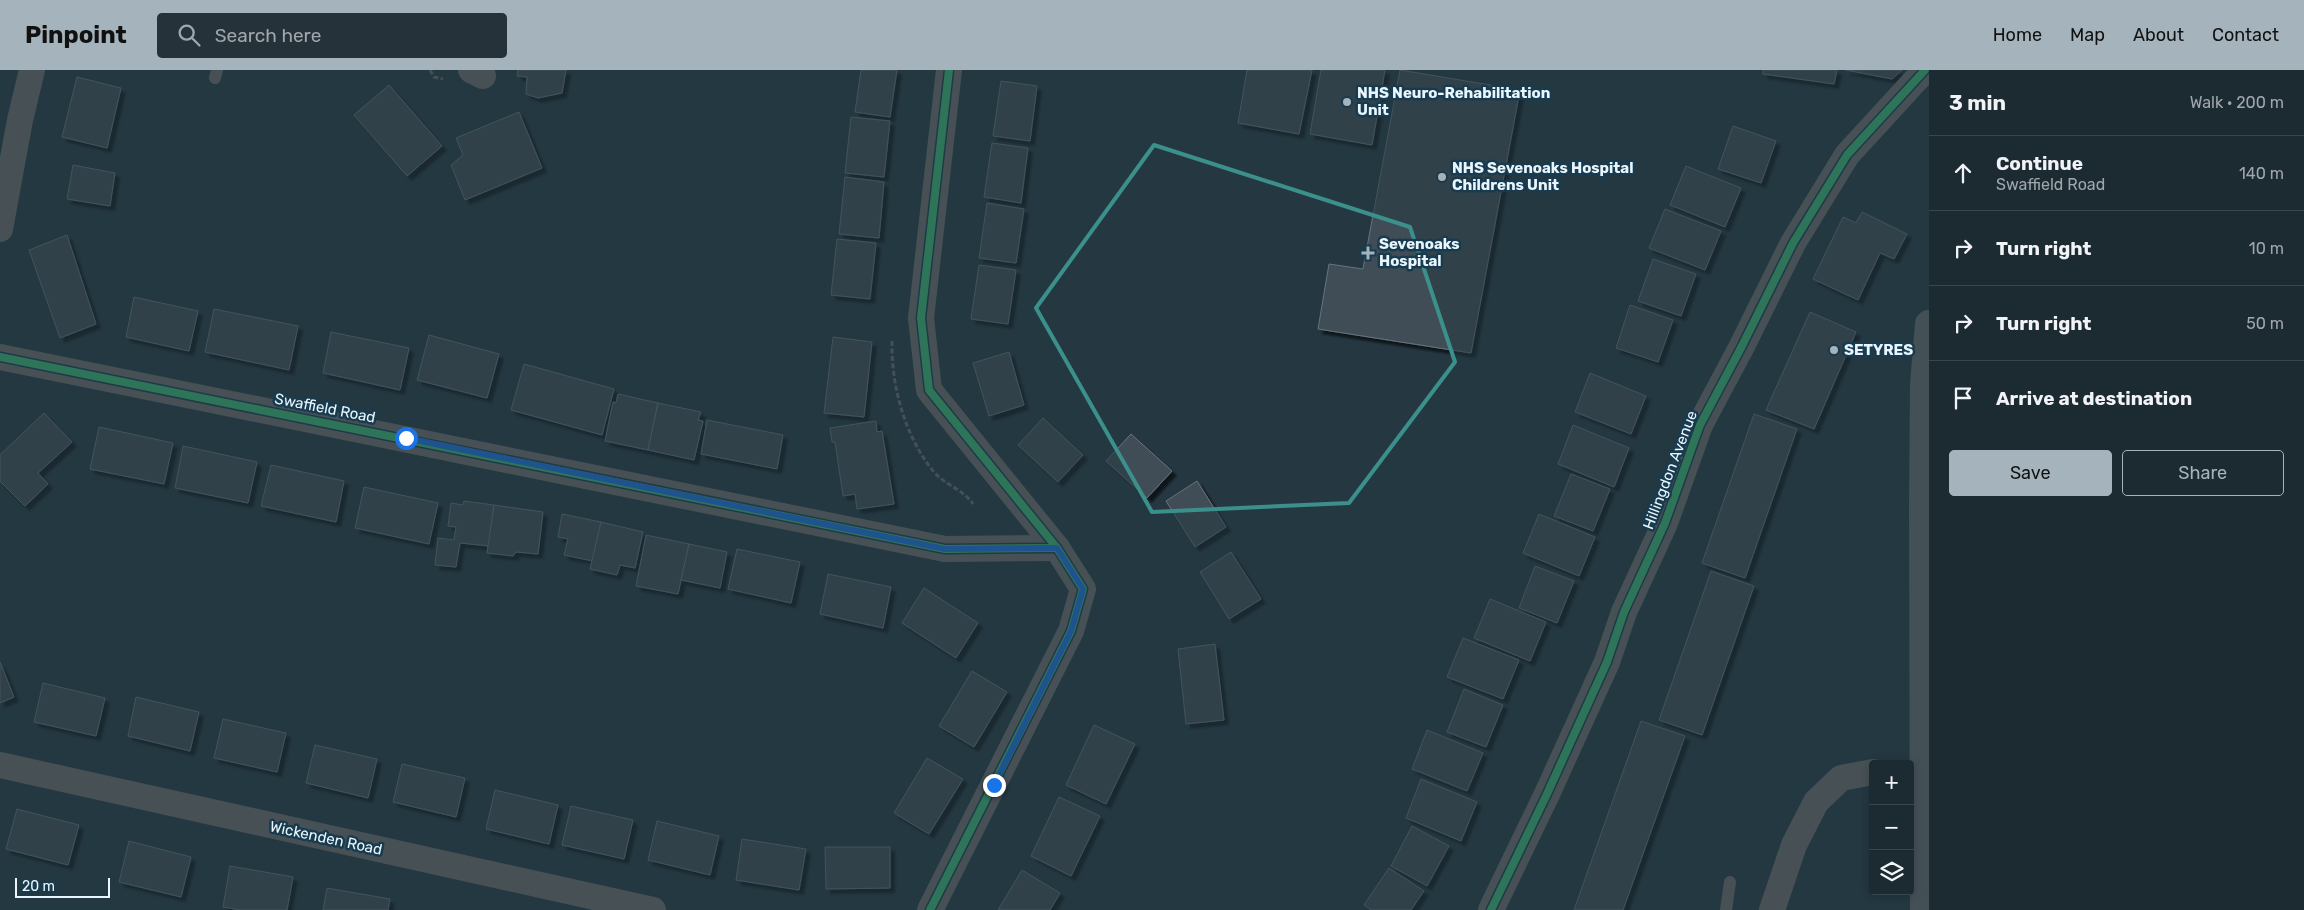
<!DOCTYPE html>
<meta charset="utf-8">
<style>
:root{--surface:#1c2a32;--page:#25323a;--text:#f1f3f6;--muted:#a0a7ac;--line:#3a464d;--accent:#a5b4bc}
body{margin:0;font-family:Rubik,sans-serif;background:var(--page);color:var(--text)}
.controls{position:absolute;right:15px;bottom:15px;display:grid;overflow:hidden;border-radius:5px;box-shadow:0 2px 8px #0003}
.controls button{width:45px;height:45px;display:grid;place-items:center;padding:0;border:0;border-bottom:1px solid var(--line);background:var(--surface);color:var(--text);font:25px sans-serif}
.scale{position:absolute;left:15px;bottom:12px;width:95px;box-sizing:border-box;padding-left:5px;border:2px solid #eaf6fd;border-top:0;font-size:14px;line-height:18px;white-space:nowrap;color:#eaf6fd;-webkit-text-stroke:4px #183b4f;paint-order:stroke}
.stop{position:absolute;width:15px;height:15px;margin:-11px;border:4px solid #1a73e8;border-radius:50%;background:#fff}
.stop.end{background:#1a73e8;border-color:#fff;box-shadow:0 1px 5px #0008}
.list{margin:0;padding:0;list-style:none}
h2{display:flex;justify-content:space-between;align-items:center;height:65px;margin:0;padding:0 20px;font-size:21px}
h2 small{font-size:16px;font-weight:400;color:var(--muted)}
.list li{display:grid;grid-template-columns:32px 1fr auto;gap:15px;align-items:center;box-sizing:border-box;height:75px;padding:0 20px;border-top:1px solid var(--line)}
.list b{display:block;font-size:19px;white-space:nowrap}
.list p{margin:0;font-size:16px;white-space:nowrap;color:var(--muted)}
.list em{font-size:16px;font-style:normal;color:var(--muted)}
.actions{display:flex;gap:10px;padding:15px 20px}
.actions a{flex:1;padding:11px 0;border:1px solid var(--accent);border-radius:5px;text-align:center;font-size:18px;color:var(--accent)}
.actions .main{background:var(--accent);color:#111}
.icon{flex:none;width:28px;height:28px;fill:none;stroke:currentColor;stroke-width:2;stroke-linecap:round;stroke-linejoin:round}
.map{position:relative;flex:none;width:1929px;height:840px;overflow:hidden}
header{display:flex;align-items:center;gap:30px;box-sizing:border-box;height:70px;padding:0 25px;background:var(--accent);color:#111}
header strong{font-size:24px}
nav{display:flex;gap:28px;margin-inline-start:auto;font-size:18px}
.search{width:350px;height:45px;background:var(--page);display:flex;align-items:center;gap:12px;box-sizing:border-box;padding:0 18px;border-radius:5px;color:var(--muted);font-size:19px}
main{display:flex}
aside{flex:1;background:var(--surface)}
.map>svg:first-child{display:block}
.building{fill:#404d57;stroke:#66747e;filter:url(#shadow)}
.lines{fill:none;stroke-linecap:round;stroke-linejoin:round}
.path{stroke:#6b6e70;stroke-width:3;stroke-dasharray:5 2.5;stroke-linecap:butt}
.lane{stroke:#716f6d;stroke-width:12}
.street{stroke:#716f6d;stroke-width:26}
.highway{stroke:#686d6e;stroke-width:28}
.cycleway-casing{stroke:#183b4f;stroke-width:11}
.cycleway{stroke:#3abd76;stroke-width:8}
.route{stroke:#1a73e8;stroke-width:6}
.marked{fill:none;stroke:#3b908b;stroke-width:4;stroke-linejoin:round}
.poi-dot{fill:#a5b4bc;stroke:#183b4f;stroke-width:2}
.labels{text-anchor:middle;stroke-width:5;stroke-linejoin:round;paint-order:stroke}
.poi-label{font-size:15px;font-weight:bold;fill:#eaf6fd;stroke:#183b4f;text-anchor:start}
.street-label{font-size:15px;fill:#eaf6fd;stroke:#183b4f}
</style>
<header>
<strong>Pinpoint</strong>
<div class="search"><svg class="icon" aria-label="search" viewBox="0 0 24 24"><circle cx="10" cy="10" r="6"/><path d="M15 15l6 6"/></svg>Search here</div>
<nav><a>Home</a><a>Map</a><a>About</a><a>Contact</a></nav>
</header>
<main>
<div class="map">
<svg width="1929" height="840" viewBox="0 0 1929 840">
<defs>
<filter id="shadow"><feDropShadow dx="4.5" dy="4.5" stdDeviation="1" flood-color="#0009"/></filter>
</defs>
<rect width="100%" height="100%" fill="#253842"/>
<!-- building -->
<g class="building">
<path d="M518,0h48l-4,23 -24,5 -12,-4 1,-17 -10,-1z"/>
<path d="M861,0h36l-7,47 -35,-5z"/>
<path d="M1247,0h65l-13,64 -61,-11z"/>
<path d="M1321,0h64l-13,75 -62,-11z"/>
<path d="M1400,0l120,20 -49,263 -153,-24 11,-65 34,5z"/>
<path d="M1763,0h74l-3,14 -71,-10z"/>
<path d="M1846,0h56l-10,9z"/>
<path d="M77,7l44,11 -14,60 -45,-11z"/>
<path d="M1001,11l36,5 -7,55 -37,-5z"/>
<path d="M389,15l53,61 -35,30 -53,-61z"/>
<path d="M519,42l23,56 -77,32 -14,-35 12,-10 -7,-17z"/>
<path d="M851,47l39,4 -6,56 -39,-4z"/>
<path d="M1733,56l43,15 -15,42 -43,-14z"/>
<path d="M992,73l36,5 -7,55 -37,-6z"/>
<path d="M73,95l42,8 -5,33 -43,-7z"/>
<path d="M1686,96l55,22 -16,39 -55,-22z"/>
<path d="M845,107l39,5 -5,56 -40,-4z"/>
<path d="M987,133l37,6 -8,54 -37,-5z"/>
<path d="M1665,139l56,22 -16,39 -56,-22z"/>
<path d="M1862,142l45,22 -13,25 -14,-6 -22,47 -45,-21 30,-62 13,6z"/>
<path d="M67,165l29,89 -36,14 -31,-88z"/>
<path d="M837,169l39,4 -6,56 -39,-4z"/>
<path d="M1653,189l43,15 -15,42 -43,-15z"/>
<path d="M979,195l37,5 -8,54 -37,-5z"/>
<path d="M134,227l64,14 -9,40 -63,-14z"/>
<path d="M1630,235l43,15 -15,42 -42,-14z"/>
<path d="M214,239l84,17 -9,44 -84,-18z"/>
<path d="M1810,242l46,20 -42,97 -48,-19z"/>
<path d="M331,262l78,16 -9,42 -77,-17z"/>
<path d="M429,265l70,19 -12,44 -70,-18z"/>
<path d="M833,267l39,5 -8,75 -40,-4z"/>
<path d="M1009,282l15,53 -35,11 -16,-53z"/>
<path d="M524,294l90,25 -12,46 -91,-25z"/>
<path d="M1590,303l56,23 -15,38 -56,-22z"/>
<path d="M618,324l40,9 -10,47 -43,-9 8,-39 3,1z"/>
<path d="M658,333l43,9 -3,8 5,1 -9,39 -46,-10z"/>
<path d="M44,343l28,29 -34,31 10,11 -23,22 -25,-25v-26z"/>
<path d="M1754,344l43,15 -52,149 -43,-15z"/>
<path d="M1043,348l40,37 -25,27 -40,-37z"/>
<path d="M707,350l76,15 -6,34 -76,-15z"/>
<path d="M876,351l1,11 5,-1 12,73 -37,5 -2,-15 -12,2 -8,-54h-3l-2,-14z"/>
<path d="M1573,355l56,23 -15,39 -56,-23z"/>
<path d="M99,357l74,16 -9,41 -74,-15z"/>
<path d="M1131,364l41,37 -25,27 -41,-37z"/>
<path d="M183,376l74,16 -9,41 -73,-15z"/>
<path d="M271,395l73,16 -8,41 -75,-16z"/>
<path d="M1571,404l39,15 -17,42 -39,-15z"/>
<path d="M1197,411l29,46 -31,20 -29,-46z"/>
<path d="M364,417l74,16 -9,41 -74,-16z"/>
<path d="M464,431l30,4 -5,41 -29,-3 -4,24 -21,-2 3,-27 16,2 2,-13 -8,-1 3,-23 12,2z"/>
<path d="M494,435l49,7 -5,42 -22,-2 -3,4 -26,-3z"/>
<path d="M562,444l39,8 -8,39 -29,-6 4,-16 -10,-2z"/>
<path d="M1539,444l56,23 -16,39 -56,-23z"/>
<path d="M601,452l42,10 -8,36 -15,-3 -3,10 -27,-6z"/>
<path d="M646,465l43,9 -11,50 -42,-8z"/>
<path d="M689,474l38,8 -7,36 -39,-8z"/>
<path d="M737,479l63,13 -9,41 -63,-14z"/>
<path d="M1231,482l30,47 -32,20 -29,-47z"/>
<path d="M1535,496l39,15 -17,42 -38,-15z"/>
<path d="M1711,501l43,15 -52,149 -43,-15z"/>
<path d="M828,504l63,13 -8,41 -63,-14z"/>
<path d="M924,518l54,35 -22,35 -54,-35z"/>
<path d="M1490,529l56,23 -16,39 -56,-23z"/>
<path d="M1463,568l56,22 -16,39 -56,-22z"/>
<path d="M1215,574l9,76 -38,4 -8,-75z"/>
<path d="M0,592l14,35 -14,6z"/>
<path d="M972,601l35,21 -33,55 -35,-21z"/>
<path d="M43,613l62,15 -9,38 -62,-14z"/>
<path d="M1464,619l39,16 -17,42 -39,-15z"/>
<path d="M136,627l63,15 -9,39 -62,-15z"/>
<path d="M223,649l63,14 -9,39 -63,-14z"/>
<path d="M1641,651l44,15 -62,174h-49z"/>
<path d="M1094,655l41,19 -29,60 -40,-19z"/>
<path d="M1427,660l56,23 -16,38 -55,-22z"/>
<path d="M315,675l62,14 -9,39 -62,-15z"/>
<path d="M927,688l36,21 -34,55 -35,-21z"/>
<path d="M402,694l63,14 -9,39 -63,-15z"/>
<path d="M1421,709l56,23 -16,39 -55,-23z"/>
<path d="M495,720l63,15 -9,39 -63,-15z"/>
<path d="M1059,727l41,19 -29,60 -40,-20z"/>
<path d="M571,736l62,14 -9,39 -62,-14z"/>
<path d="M17,739l62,16 -11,40 -62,-16z"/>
<path d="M657,751l62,15 -9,39 -62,-15z"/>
<path d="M1412,756l37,20 -22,40 -36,-20z"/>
<path d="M742,769l64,10 -7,41 -63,-10z"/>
<path d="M129,771l62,16 -10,40 -62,-15z"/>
<path d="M825,777h65v41l-64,1z"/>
<path d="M230,796l63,11 -6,33h-46l-18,-3z"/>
<path d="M1389,798l35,23 -13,19h-40l-7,-5z"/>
<path d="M1022,800l38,23 -10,17h-52z"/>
<path d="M327,818l63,11 -2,11h-65z"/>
</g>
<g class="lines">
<!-- path -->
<g class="path">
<path d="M430,0l4,7 9,2"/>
<path d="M892,271c-1,45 13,96 42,131 11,13 30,18 39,32"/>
</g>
<!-- lane -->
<g class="lane">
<path d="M215,8l2,-8"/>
<path d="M1726,840l4,-28"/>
</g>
<!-- street -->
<g class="street">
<path d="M471,0l12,6"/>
<path d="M0,159l20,-109 12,-50"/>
<path d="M0,287l945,192 112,-1"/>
<path d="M0,695l653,145"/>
<path d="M930,840l141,-279 12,-42 -26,-41 -128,-158 -8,-72 28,-248"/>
<path d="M1491,840l56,-116 60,-132 17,-50 41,-89 35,-98 42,-79 51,-103 54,-88 78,-85"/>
<path d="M1772,840l22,-65 22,-43 25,-24 32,-6"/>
</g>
<!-- highway -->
<path class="highway" d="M1924,840l-1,-406 1,-120 5,-60"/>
<!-- cycleway casing -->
<g class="cycleway-casing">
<g id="cycleway">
<path d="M0,287l945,192 112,-1"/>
<path d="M930,840l141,-279 12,-42 -26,-41 -128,-158 -8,-72 28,-248"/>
<path d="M1491,840l56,-116 60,-132 17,-50 41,-89 35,-98 42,-79 51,-103 54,-88 78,-85"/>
</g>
</g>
<!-- cycleway -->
<use href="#cycleway" class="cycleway"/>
</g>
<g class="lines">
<!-- route -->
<path class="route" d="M406,368l539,111 112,-1 26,41 -12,42 -77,154"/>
</g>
<!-- marked area -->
<path d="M0 0H1929V840H0ZM1154,75l256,82 45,135 -106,141 -197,9 -116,-204z" fill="#253842" fill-opacity=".55" fill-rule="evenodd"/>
<path class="marked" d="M1154,75l256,82 45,135 -106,141 -197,9 -116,-204z"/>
<!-- markers -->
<g class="poi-dot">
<circle cx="1347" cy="32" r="5"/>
<circle cx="1442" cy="107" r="5"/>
<path d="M1365.5 175.5h5v5h5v5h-5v5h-5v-5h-5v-5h5z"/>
<circle cx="1834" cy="280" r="5"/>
</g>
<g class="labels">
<!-- poi labels -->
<g class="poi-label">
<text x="1357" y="28">NHS Neuro-Rehabilitation<tspan x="1357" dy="17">Unit</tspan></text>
<text x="1452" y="103">NHS Sevenoaks Hospital<tspan x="1452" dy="17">Childrens Unit</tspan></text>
<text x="1379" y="179">Sevenoaks<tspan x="1379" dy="17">Hospital</tspan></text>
<text x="1844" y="285">SETYRES</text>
</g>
<!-- street labels -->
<g class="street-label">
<text transform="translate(325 338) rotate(11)" y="5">Swaffield Road</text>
<text transform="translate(1670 400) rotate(-69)" y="5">Hillingdon Avenue</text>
<text transform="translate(326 768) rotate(12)" y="5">Wickenden Road</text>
</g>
</g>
</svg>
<div class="controls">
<button>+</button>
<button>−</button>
<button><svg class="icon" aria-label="layers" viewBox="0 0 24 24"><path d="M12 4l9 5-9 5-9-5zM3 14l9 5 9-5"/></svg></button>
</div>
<div class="scale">20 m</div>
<div class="stop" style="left:406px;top:368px"></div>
<div class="stop end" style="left:994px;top:715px"></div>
</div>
<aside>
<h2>3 min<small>Walk · 200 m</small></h2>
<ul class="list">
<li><svg class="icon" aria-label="ahead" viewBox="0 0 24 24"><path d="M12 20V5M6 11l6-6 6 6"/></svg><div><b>Continue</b><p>Swaffield Road</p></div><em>140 m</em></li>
<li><svg class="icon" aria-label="right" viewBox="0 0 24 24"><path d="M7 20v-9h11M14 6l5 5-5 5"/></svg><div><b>Turn right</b></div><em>10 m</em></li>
<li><svg class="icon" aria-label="right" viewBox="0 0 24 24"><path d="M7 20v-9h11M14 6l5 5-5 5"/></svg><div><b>Turn right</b></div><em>50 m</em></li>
<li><svg class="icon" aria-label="arrive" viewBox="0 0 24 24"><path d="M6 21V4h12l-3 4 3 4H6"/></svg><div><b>Arrive at destination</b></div></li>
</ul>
<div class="actions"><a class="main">Save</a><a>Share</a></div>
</aside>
</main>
